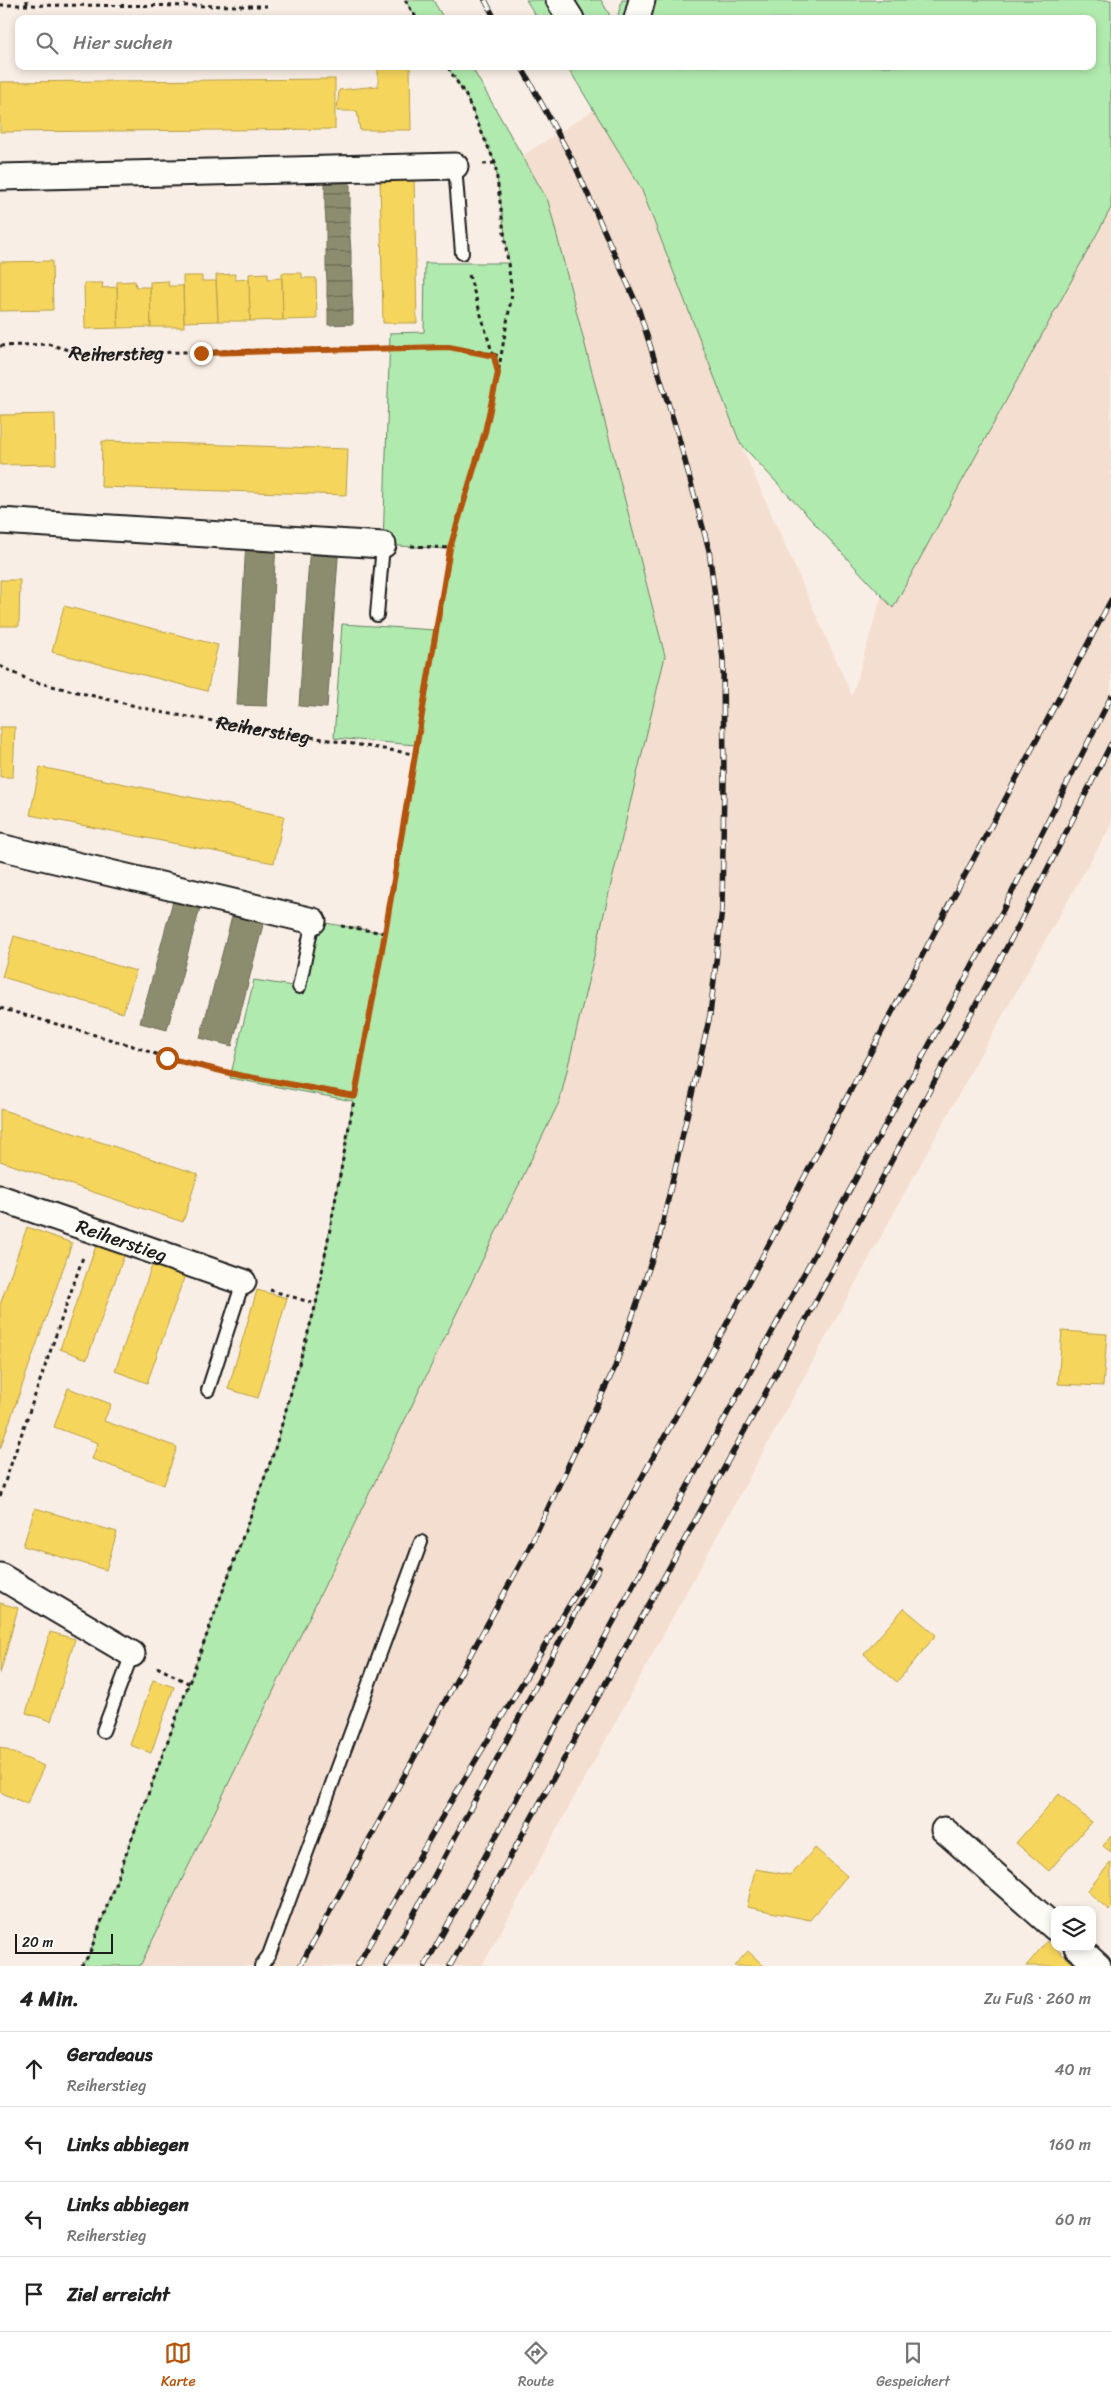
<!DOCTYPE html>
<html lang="de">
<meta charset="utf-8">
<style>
:root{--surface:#fff;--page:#f6f6f6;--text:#222;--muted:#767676;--line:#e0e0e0;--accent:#b45309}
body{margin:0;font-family:Sriracha,sans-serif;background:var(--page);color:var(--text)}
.controls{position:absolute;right:15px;bottom:15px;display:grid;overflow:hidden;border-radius:10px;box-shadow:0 2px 8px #0003}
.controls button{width:45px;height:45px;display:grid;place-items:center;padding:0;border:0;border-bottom:1px solid var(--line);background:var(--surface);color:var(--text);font:25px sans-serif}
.scale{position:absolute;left:15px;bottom:12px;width:98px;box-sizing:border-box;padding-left:5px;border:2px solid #1c1c1c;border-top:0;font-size:14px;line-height:18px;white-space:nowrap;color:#1c1c1c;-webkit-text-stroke:4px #fdfcf7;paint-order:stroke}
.stop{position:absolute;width:15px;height:15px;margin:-11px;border:4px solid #b45309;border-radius:50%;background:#fff}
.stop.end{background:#b45309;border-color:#fff;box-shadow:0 1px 5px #0008}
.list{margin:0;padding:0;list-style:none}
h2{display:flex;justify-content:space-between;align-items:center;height:65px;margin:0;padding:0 20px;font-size:21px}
h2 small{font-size:16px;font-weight:400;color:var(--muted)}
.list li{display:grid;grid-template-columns:32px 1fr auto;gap:15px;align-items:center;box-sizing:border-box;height:75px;padding:0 20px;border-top:1px solid var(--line)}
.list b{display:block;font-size:19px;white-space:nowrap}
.list p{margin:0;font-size:16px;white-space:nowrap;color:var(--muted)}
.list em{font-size:16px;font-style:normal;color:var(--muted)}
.icon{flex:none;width:28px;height:28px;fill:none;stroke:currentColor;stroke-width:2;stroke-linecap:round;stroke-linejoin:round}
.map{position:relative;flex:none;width:1111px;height:1966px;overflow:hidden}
.search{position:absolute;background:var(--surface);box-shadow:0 2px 8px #0003;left:15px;right:15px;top:15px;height:55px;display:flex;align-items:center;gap:12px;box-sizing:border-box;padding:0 18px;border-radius:10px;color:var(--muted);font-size:19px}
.sheet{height:365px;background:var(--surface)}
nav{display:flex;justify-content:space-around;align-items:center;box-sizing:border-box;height:70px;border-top:1px solid var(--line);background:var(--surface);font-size:14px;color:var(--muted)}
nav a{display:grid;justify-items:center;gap:2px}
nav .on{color:var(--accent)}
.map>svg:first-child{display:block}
.built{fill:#f4decf}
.green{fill:#b1eaae;stroke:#668365}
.homes{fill:#f6d55c;stroke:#b59e49}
.industry{fill:#8c8c6e;stroke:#6a6a55}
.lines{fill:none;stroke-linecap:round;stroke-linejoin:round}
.service-casing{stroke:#1c1c1c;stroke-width:16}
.minor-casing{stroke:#1c1c1c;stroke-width:29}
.path{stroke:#1c1c1c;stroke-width:3;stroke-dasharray:4 4;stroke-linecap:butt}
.service{stroke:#fdfcf7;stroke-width:12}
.minor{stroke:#fdfcf7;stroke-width:25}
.rail-casing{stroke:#1c1c1c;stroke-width:5.5}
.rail{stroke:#fdfcf7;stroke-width:4;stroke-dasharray:11;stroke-linecap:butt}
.route{stroke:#b45309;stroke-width:6}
.labels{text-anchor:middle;stroke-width:5;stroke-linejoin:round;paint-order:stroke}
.street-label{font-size:19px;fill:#1c1c1c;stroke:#fdfcf7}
</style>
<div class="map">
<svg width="1111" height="1966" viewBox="0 0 1111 1966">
<rect width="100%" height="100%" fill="#f9eee5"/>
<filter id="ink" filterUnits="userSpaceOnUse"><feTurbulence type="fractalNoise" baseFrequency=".02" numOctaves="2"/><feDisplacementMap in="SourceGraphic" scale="10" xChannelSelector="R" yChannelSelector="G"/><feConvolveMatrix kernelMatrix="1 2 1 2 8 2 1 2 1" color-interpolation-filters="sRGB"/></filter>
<g filter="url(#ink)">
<!-- built -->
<path class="built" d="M1111,0v825l-128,225 -501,916h-378l186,-380 258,-1385 -26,-45 72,-46 47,78 99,255 112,253 125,-423 115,-207z"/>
<!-- green -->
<g class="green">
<path d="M405,0h28l11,19h-27z"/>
<path d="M526,0h75l11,19h-74z"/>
<path d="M622,0h489v208l-218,400 -153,-165 -99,-255 -74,-122h525v-47h-475z"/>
<path d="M447,66h24l77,135 117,455 -105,444 -420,866h-59l8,-11 185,-503 42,-148 37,-203 -123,-23 24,-98 45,7 14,-66 72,12 30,-188 -81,-7 8,-114 93,6 14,-81 -66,-4 7,-212 34,-1 1,-69h84l-14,-100 -29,-67z"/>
</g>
<!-- homes -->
<g class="homes">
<path d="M378,66h32l1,64h-51l-3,-19h-20l2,-21 39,-4z"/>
<path d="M335,79v50l-335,3v-50z"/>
<path d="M414,176l3,147h-34l-3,-146z"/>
<path d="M52,261l1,49 -53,1v-49z"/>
<path d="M268,273v6l14,-1 1,42 -33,1 -1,-47z"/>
<path d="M282,273h20v5h14l1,41 -34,1z"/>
<path d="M235,274v6l14,-1 1,42h-32l-2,-46z"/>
<path d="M183,276h19v5h14l2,40 -34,1z"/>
<path d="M135,281l1,6h14l1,40 -33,1 -1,-46z"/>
<path d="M169,281l-1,5h15l1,41h-33l-1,-45z"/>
<path d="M84,283h19l-1,5 15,-1 1,41 -33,1z"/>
<path d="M55,414l1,50 -56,1v-50z"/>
<path d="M102,441l246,8 -2,46 -245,-8z"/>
<path d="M0,580h20l-1,46h-19z"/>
<path d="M64,606l154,39 -11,46 -155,-39z"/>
<path d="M0,727h15l-2,50h-13z"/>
<path d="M40,767l244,49 -10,47 -244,-48z"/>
<path d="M14,936l122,35 -13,42 -121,-36z"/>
<path d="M0,1109l198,65 -15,48 -183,-61z"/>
<path d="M27,1227l45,16 -72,206v-144z"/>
<path d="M97,1243l28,10 -38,106 -27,-10z"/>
<path d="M153,1263l32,12 -38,108 -32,-12z"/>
<path d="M257,1290l30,8 -29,100 -30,-9z"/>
<path d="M1062,1331l45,3 -4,52 -45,-2z"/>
<path d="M68,1388l43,16 -7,17 73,26 -13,38 -72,-26 6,-16 -44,-16z"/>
<path d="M35,1508l82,24 -11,38 -83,-24z"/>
<path d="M0,1603l18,5 -18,66z"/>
<path d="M904,1608l32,27 -39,47 -33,-28z"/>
<path d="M50,1632l25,7 -24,82 -25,-8z"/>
<path d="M153,1680l21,7 -23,66 -21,-8z"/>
<path d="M0,1747l44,19 -17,38 -27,-12z"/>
<path d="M1059,1794l32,28 -42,49 -33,-28z"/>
<path d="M1111,1836v16l-8,-6z"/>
<path d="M815,1848l32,28 -37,44 -63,-13 8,-38 36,6z"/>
<path d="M1111,1862v45l-2,3 -22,-19z"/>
<path d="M1047,1941l29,25h-50z"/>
<path d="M748,1951l16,15h-30z"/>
</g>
<!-- industry -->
<g class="industry">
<rect x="325" y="178" width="25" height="15"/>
<rect x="325" y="193" width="25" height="15"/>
<path d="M325,208h25v14l-24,1z"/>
<path d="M350,222v15l-24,1v-15z"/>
<path d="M350,237l1,15 -25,-1v-13z"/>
<path d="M326,251l25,1v15h-25z"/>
<path d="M326,267h25l1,14h-25z"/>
<path d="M327,281h25v14l-25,1z"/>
<path d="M352,295l1,15h-25l-1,-14z"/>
<path d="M328,310h25v14l-25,1z"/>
<path d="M246,541l30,2 -9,163 -30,-1z"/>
<path d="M310,544l29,1 -12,163 -28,-2z"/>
<path d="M174,897l27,7 -34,126 -27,-7z"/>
<path d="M234,909l31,8 -33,129 -32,-8z"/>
</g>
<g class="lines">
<!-- service casing -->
<g class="service-casing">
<g id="service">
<path d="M455,166l7,87"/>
<path d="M377,615l6,-70"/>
<path d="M299,987l14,-66"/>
<path d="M208,1390l35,-108"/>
<path d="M103,1731l29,-77"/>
<path d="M261,1966l8,-11 152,-413"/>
</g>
</g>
<!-- minor casing -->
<g class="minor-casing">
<g id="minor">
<path d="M559,0l12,19"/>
<path d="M637,19l5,-19"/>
<path d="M0,177l455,-11"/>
<path d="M0,521l383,24"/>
<path d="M0,847l313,74"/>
<path id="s3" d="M0,1198l243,84"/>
<path d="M0,1576l132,78"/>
<path d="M944,1830l111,98"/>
<path d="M1077,1947l21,19"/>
</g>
</g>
<!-- path -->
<g class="path">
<path d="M27,0v5"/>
<path d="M405,0l12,19"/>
<path d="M0,5l267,1"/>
<path d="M483,164l12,-1"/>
<path d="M469,275l29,97"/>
<path id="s1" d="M0,346l48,-2 34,10 367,-7 52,9"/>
<path d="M411,546l39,2"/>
<path id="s2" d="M0,666l31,15 134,32 249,41"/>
<path d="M341,926l44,7"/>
<path d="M0,1008l130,37 37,13 71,17 117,21"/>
<path d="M270,1290l46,14"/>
<path d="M0,1496l83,-239"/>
<path d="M157,1667l33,17"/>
<path d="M81,1966l8,-11 185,-503 42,-148 69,-371 65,-385 35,-116 13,-59 14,-79 -17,-131 -29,-67 -19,-30"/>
</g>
<!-- service -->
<use href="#service" class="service"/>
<!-- minor -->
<use href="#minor" class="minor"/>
<!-- rail casing -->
<g class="rail-casing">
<g id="rail">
<path d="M485,0l10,19"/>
<path d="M300,1966l230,-420 85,-179 44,-128 51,-224 12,-106 2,-128 -1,-122 -14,-109 -31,-115 -40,-128 -64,-144 -53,-97"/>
<path d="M357,1966l93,-163 138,-229 122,-219 401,-755"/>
<path d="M386,1966l213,-398"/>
<path d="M425,1966l578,-1056 108,-213"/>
<path d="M450,1966l366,-665 206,-382 89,-175"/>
</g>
</g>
<!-- rail -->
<use href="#rail" class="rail"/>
</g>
</g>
<g class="lines" filter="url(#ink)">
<!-- route -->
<path class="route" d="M167,1058l71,17 117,21 30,-163 65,-385 35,-116 13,-59 -4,-17 -45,-9 -248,6"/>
</g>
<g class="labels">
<!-- street labels -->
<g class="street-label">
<text dy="7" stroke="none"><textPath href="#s1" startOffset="118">Reiherstieg</textPath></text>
<text dy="7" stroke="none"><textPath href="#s2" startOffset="272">Reiherstieg</textPath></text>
<text dy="7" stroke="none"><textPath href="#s3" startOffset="129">Reiherstieg</textPath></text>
</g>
</g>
</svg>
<div class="controls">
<button><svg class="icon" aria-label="layers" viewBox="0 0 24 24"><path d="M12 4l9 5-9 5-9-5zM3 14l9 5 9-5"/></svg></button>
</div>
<div class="scale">20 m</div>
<div class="stop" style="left:167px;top:1058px"></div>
<div class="stop end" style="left:201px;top:353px"></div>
<div class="search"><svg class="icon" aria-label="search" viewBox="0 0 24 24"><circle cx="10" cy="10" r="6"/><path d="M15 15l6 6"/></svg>Hier suchen</div>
</div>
<section class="sheet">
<h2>4 Min.<small>Zu Fuß · 260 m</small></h2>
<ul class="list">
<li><svg class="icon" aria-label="ahead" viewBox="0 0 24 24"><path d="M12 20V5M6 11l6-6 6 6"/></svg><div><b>Geradeaus</b><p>Reiherstieg</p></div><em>40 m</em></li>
<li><svg class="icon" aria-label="left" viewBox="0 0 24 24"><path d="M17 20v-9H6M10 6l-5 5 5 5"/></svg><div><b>Links abbiegen</b></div><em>160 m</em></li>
<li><svg class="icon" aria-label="left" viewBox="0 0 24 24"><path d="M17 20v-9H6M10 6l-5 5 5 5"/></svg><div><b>Links abbiegen</b><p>Reiherstieg</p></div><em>60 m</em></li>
<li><svg class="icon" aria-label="arrive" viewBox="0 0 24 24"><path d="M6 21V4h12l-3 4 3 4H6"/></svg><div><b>Ziel erreicht</b></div></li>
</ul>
</section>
<nav>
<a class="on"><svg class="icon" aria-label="map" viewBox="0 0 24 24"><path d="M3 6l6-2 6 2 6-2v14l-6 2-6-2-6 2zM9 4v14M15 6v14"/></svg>Karte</a>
<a><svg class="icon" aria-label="directions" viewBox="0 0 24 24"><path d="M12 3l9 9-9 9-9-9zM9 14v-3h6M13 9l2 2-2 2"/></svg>Route</a>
<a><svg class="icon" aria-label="saved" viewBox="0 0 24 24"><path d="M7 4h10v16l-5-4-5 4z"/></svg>Gespeichert</a>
</nav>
